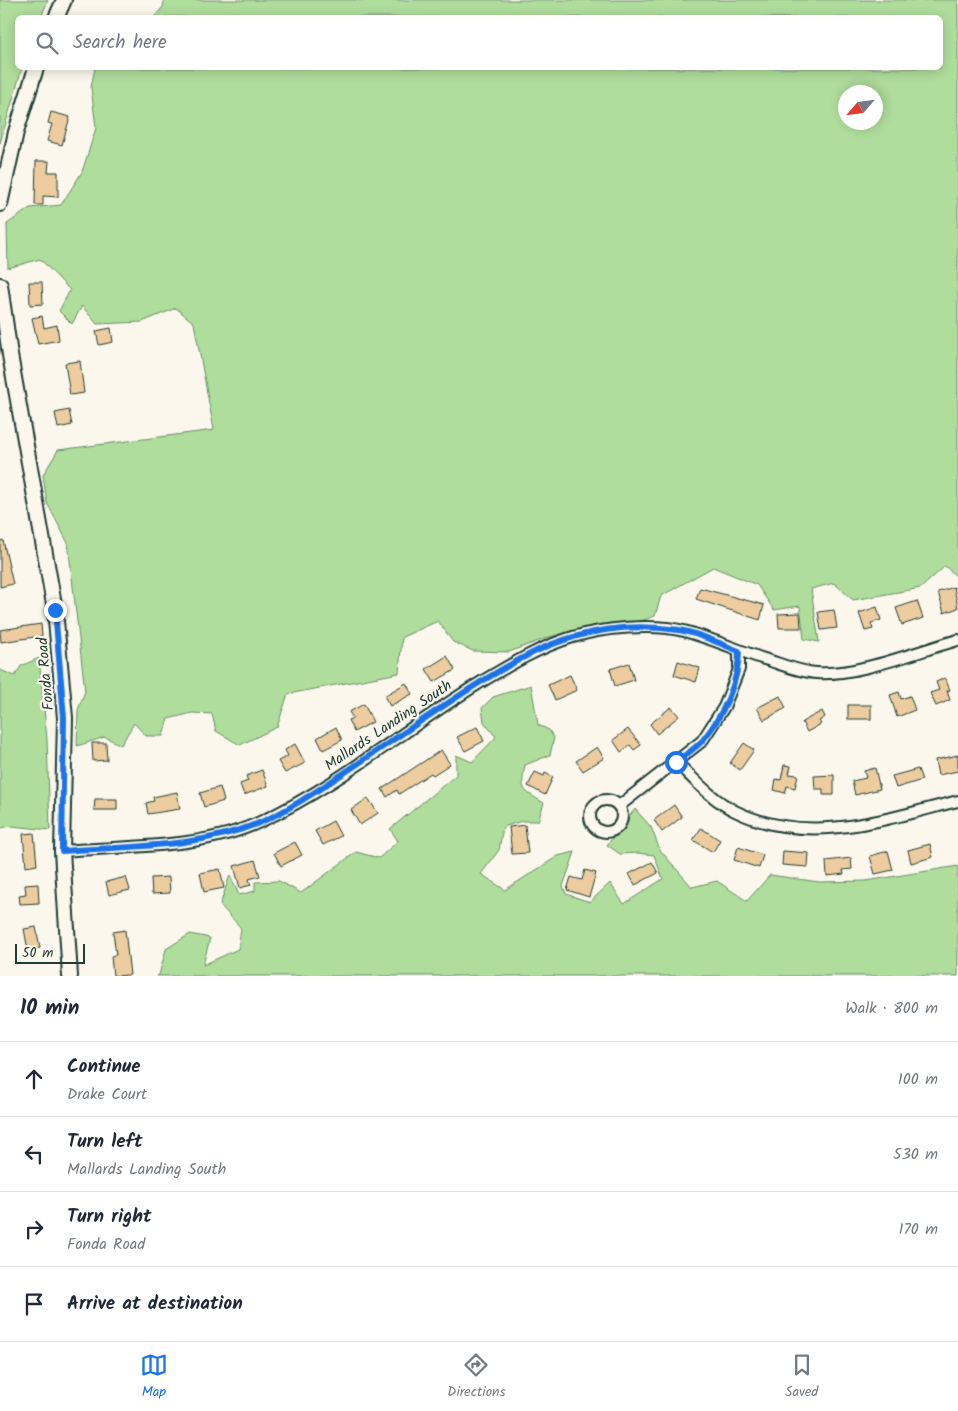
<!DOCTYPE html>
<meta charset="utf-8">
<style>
:root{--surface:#fff;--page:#f6f6f7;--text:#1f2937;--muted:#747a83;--line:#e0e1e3;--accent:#1a73e8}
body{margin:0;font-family:Kalam,sans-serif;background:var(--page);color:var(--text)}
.compass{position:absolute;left:838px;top:85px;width:45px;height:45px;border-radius:50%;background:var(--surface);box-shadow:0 2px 12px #0003;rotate:242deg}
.scale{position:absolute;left:15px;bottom:12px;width:70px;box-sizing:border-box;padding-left:5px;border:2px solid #1f3d34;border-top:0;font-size:14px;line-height:18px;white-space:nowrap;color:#1f3d34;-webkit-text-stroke:4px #fbf7ec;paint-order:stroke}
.stop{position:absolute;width:15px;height:15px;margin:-11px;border:4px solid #1a73e8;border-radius:50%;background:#fff}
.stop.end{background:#1a73e8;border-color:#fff;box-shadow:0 1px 5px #0008}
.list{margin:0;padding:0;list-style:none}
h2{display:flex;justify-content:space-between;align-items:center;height:65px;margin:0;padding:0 20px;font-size:21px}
h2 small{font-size:16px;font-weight:400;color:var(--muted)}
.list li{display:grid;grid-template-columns:32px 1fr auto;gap:15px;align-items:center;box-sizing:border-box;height:75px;padding:0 20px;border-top:1px solid var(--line)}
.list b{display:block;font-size:19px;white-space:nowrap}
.list p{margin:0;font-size:16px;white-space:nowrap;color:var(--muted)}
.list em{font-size:16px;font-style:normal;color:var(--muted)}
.icon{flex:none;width:28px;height:28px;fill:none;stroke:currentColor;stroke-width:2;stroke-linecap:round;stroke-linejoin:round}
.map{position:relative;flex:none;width:958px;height:976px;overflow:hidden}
.search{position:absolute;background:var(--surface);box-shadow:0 2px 12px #0003;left:15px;right:15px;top:15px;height:55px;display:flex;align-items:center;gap:12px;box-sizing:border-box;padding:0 18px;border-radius:8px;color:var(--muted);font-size:19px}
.sheet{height:365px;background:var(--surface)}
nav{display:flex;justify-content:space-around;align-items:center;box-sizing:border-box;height:70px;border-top:1px solid var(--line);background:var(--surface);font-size:14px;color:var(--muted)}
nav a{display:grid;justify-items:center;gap:2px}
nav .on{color:var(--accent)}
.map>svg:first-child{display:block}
.green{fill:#afdd9c;stroke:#678d68;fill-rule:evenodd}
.building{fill:#edcc9f;stroke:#1f3d34}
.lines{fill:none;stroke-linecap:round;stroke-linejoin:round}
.street-casing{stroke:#1f3d34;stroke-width:14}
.secondary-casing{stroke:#1f3d34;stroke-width:18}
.street{stroke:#fbf7ec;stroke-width:10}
.secondary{stroke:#fbf7ec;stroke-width:14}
.route{stroke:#1a73e8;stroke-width:6}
.labels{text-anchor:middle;stroke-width:4.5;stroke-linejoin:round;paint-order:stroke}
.street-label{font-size:15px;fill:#1f3d34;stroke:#fbf7ec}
</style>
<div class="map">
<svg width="958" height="976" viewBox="0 0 958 976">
<rect width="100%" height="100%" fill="#fbf7ec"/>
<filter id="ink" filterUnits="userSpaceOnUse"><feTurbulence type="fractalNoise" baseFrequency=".02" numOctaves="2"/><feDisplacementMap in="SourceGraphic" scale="10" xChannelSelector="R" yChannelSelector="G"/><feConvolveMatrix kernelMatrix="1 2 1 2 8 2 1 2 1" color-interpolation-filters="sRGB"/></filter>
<g filter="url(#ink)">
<!-- green -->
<g class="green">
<path d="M0,0h48l-7,17 -23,1v50h4l-22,75z"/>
<path d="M164,0h794v578l-13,-12 -24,22 -68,12 -19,-17 -23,6 8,53 -15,-3 -4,-33 -26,4 -17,-25 -44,-18 -52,29 -6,20 -20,7 -45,5 -41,9 -40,15 -36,-1 -20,-9 -15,-21 -36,16 -3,36 -111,21 -11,33 -37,18 -24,-14 -4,-17 -20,-1 -24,6 -5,17h-17l-12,-13 -13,22 -16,-8 -28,9 1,-36 7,-19 -17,-148 -21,-40 -4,-28 15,-25 156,-20 -20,-107 -18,-15 -34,14 -45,2 -15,-18 -10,18 -13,-13 11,-21 -30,-31 -32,9 -1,-44 23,-16 31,-3 21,-33 14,-44 -5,-41 4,-19h845v-50l-786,-1 9,-10zM846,92h30v30h-30z"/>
<path d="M39,658l8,81 3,91 -38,-4 -12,2v-158l15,6 6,-10z"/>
<path d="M531,685l7,40 11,5 5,8 -4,17 -25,10c-5,26 -3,25 19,38l-6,18h-16l-19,6 -4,23 -18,24 24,16 53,-34 17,-4 -12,34 3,8 24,8 20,-19 14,21 39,-25 -9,-24 -16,-2 -18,1 -13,-9 28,-36 16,18 9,23 32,37 25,-6 30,20 23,-26 49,7 47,-1 92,-15v110h-801l2,-1 7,-26 24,-15 20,4 -7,27 35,-16 3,-21 -21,-23 10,-30 9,20 16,-4v-9l24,-1 22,12 55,-41 23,6 19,-17 -8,-12 66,-54v-20l16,7 24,-25 -12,-15 -2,-14 11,-11z"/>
</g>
<!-- building -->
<g class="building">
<path d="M51,112l19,5 -8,28 -15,-4 5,-17 -4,-1z"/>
<path d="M36,161h13l-1,11h10v25l-15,-1v9h-8z"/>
<path d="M29,282h13l1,22 -13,1z"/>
<path d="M42,316l2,12 13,-3 2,15 -21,4 -6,-26z"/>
<path d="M111,328l2,14 -14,3 -3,-14z"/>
<path d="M80,361l4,32 -14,2 -5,-32z"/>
<path d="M69,410l3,15 -14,3 -3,-15z"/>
<path d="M3,540l10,44 -13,3v-46z"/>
<path d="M954,587l4,21 -14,5 -6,-21z"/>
<path d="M700,588l64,17 -4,15 -64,-21z"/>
<path d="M917,601l6,17 -21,7 -6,-17z"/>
<path d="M877,607l4,13 -10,3 2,6 -8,2 -6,-18z"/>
<path d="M834,610l3,18 -16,2 -3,-18z"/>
<path d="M800,613l1,15h-22l-1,-14z"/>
<path d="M41,624l1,12 -41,6 -1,-12z"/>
<path d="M447,656l8,14 -21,12 -8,-13z"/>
<path d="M678,661l22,7 -4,14 -22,-7z"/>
<path d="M629,663l5,17 -19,6 -5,-17z"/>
<path d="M570,675l7,15 -22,10 -7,-15z"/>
<path d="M945,678l5,12 -3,1 3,9 -14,6 -6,-13 9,-3 -3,-8z"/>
<path d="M406,683l6,11 -22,12 -6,-10z"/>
<path d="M899,692l2,7 9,-3 5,14 -18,7 -7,-22z"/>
<path d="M780,696l6,12 -22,12 -7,-12z"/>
<path d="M364,704l9,18 -19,10 -6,-12 5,-2 -4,-6z"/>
<rect x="848" y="705" width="23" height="14"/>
<path d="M671,707l8,9 -22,18 -7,-10z"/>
<path d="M822,711l3,6 -6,4 2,3 -14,8 -5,-10z"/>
<path d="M336,727l6,13 -19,10 -6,-12z"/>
<path d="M477,727l7,14 -19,10 -8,-14z"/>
<path d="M628,729l13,16 -7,5 -4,-5 -9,7 -8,-12z"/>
<path d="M92,743h14l1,17 -14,1z"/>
<path d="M744,743l10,7 -14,20 -10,-7z"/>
<path d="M295,744l10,19 -20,10 -7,-12 10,-5 -3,-6z"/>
<path d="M597,747l7,11 -21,13 -7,-10z"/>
<path d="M441,750l9,14 -17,11 -2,-2 -32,21 -2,-4 -10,7 -5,-8z"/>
<path d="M958,755v16l-20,4 -3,-15z"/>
<path d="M784,765l7,1 -2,8 9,1 -3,13 -8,-2 -2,7 -11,-3 2,-11 5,1z"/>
<path d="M875,768l5,21 -25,6 -3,-14 14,-3 -2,-7z"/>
<path d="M918,769l4,11 -26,8 -4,-12z"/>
<path d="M262,770l6,16 -24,9 -4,-11 8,-3 -2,-5z"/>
<path d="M535,772l9,4 1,-3 8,4 -8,18 -17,-9z"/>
<path d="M834,775v20h-11v-6h-8l-1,-13z"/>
<path d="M220,787l4,14 -20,6 -4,-14z"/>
<path d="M177,792l3,17 -32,5 -2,-11 8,-2 -1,-4z"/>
<path d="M368,798l10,15 -18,12 -9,-15z"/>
<path d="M95,799h22v11h-23z"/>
<path d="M674,805l8,12 -20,15 -8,-12z"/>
<path d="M333,821l8,15 -18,9 -8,-14z"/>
<path d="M525,825l3,28 -16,1 -3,-27z"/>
<path d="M701,828l19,12 -7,12 -20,-12z"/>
<path d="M34,833l3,32 -11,2 -3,-33z"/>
<path d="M295,842l7,13 -21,11 -7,-13z"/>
<path d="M930,844l3,13 -22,6 -3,-13z"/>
<path d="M738,847l25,8 -4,13 -25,-8z"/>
<path d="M783,851l26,2 -1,14 -26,-2z"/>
<path d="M888,851l5,19 -18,4 -5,-18z"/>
<path d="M851,858l1,11 -9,1 1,4 -17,2 -1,-15z"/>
<path d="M255,860l5,16 -11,3 2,6 -11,3 -6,-22z"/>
<path d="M652,862l6,11 -23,12 -6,-11z"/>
<path d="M220,869l4,19 -20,4 -4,-19z"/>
<path d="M585,870l11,3 -7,24 -22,-7 4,-13 11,3z"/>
<path d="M126,877l4,13 -21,5 -3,-13z"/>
<path d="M169,877l1,16 -18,1 -1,-16z"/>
<path d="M38,884l1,19 -19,1 -1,-9 7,-1 -1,-9z"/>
<path d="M36,927l4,21 -12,2 -4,-21z"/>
<path d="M125,930l5,45 -17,1 -2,-20 5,-1 -3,-23z"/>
</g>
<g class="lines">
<!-- street casing -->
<g class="street-casing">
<g id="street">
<path d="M676,762c18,17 36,38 59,49 73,36 150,8 223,-10"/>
<circle cx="606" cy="816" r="16"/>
<path d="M619,806l83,-65 22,-34 15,-38v-18"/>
<path d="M62,851c63,-5 143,-2 200,-30 77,-36 144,-93 216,-137 30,-18 61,-37 95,-47 29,-9 81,-14 111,-6 26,7 51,18 77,27 18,5 37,14 56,15 40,3 101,-22 141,-33"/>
</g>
</g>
<!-- secondary casing -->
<g class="secondary-casing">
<g id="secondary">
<path d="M56,18l8,-18"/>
<path d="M0,204l16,-72 20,-64"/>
<path d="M0,285l10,70 45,255 10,108 -3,133 8,125"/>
</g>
</g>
<!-- street -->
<use href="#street" class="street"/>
<!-- secondary -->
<use href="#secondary" class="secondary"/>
</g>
</g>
<g class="lines" filter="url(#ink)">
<!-- route -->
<path class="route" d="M55,610l9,108 -2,133c66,-5 136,-3 197,-28 30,-13 58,-32 85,-50 45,-30 89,-61 135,-90 30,-18 61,-37 95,-46 33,-10 71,-12 105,-7 20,3 41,14 60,21 0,30 -16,65 -36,89 -7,8 -18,15 -27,22"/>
</g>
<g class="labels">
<!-- street labels -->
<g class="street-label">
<text transform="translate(45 674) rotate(-95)" y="5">Fonda Road</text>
<text transform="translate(388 725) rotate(-34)" y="5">Mallards Landing South</text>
</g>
</g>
</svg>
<svg class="compass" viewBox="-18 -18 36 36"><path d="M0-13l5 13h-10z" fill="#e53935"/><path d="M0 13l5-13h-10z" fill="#747a83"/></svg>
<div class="scale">50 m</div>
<div class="stop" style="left:676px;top:762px"></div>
<div class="stop end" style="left:55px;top:610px"></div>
<div class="search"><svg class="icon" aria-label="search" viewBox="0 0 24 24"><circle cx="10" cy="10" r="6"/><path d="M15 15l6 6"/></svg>Search here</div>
</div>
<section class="sheet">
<h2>10 min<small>Walk · 800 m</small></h2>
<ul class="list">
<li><svg class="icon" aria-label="ahead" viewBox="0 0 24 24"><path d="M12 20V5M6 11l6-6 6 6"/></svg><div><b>Continue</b><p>Drake Court</p></div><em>100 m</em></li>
<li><svg class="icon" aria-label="left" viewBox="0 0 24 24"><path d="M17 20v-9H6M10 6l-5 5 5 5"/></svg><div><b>Turn left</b><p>Mallards Landing South</p></div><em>530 m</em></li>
<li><svg class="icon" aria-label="right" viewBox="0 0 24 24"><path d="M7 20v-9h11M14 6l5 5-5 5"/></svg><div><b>Turn right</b><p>Fonda Road</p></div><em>170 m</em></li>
<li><svg class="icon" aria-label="arrive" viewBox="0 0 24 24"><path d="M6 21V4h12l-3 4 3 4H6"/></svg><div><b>Arrive at destination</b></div></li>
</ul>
</section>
<nav>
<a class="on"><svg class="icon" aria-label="map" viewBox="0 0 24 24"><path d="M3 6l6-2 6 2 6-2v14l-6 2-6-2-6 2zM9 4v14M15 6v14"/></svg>Map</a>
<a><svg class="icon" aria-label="directions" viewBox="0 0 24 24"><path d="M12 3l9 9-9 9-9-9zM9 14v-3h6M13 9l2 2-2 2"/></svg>Directions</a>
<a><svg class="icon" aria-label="saved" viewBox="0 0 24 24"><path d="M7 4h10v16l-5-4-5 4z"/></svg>Saved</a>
</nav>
